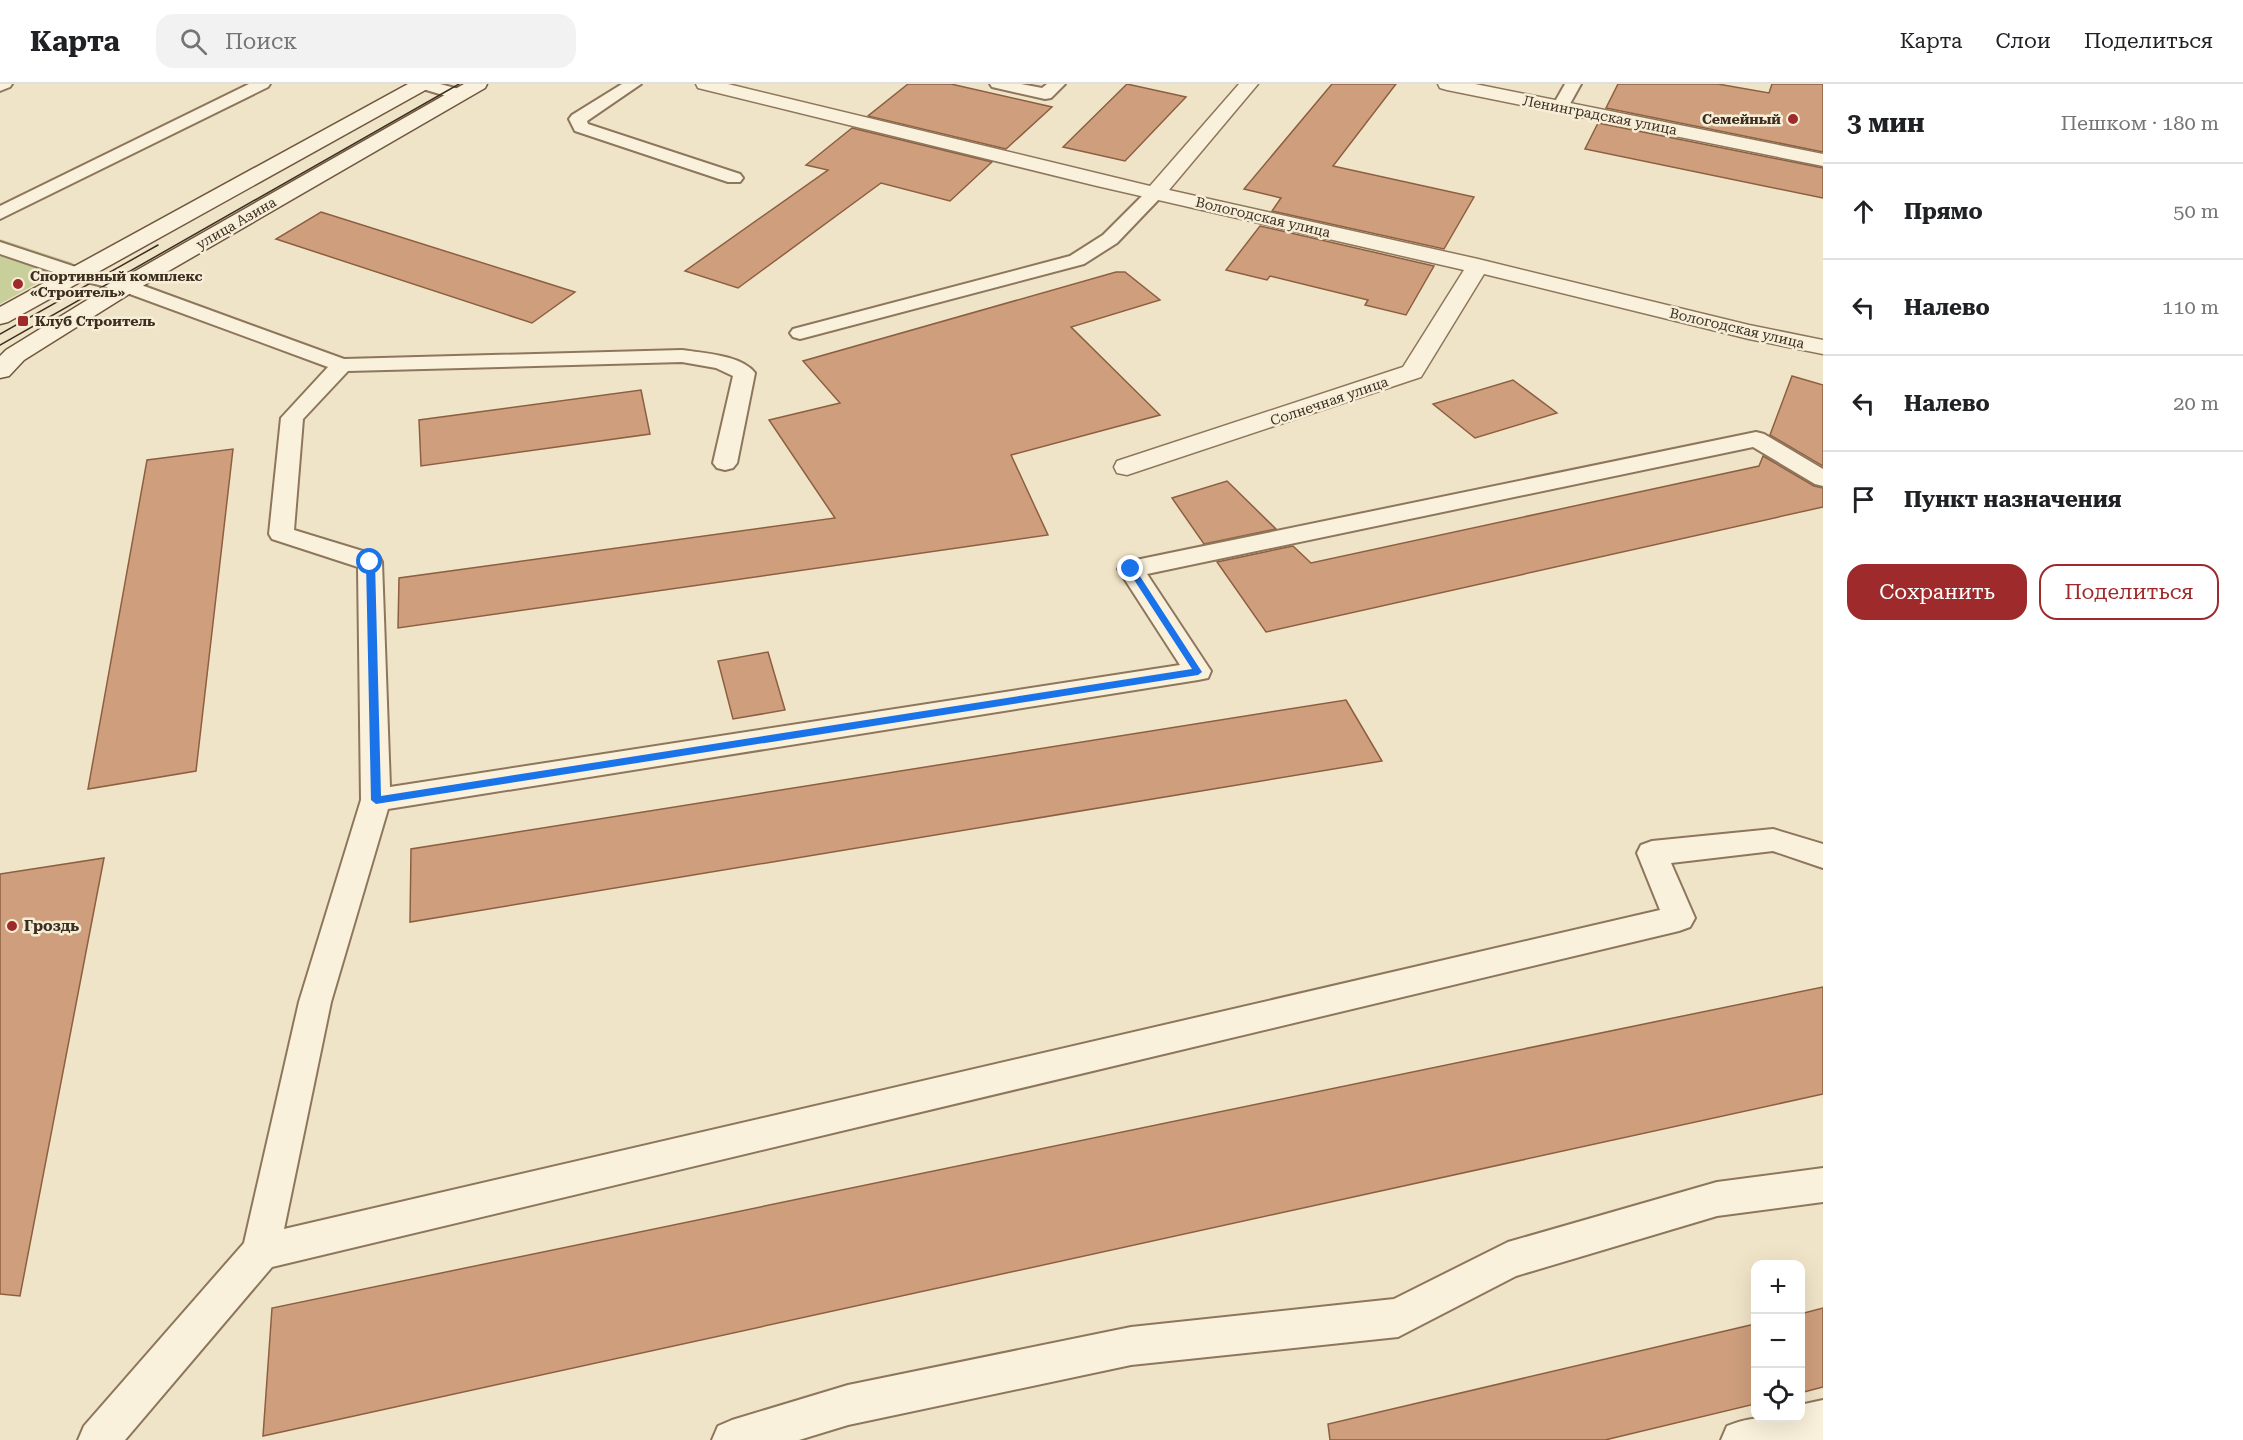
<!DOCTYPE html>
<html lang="ru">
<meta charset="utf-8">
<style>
:root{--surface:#fff;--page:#f2f2f2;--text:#202124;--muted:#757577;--line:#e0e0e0;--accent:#9e2a2b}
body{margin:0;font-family:"Roboto Serif",serif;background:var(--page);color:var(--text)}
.controls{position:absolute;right:18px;bottom:18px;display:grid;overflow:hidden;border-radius:12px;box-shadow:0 6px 24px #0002}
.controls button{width:54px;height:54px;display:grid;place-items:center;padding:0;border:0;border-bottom:2px solid var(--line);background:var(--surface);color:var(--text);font:30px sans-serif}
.stop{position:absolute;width:18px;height:18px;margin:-14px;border:4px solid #1a73e8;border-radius:50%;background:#fff}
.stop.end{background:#1a73e8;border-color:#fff;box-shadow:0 2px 6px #0008}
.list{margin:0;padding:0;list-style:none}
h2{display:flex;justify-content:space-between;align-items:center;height:78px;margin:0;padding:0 24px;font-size:26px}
h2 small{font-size:20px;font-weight:400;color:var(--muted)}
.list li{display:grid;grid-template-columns:39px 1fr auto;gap:18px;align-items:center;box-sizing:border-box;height:96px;padding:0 24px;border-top:2px solid var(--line)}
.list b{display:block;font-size:22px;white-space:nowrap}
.list em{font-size:20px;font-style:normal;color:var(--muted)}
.actions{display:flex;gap:12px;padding:18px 24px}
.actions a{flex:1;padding:14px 0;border:2px solid var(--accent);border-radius:18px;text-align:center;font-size:21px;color:var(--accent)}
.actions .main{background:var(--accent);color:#fff}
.icon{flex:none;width:33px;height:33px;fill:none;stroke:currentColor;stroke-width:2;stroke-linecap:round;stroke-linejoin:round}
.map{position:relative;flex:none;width:1823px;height:1356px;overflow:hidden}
header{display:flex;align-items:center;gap:36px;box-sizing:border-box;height:84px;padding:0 30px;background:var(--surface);border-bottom:2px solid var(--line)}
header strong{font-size:28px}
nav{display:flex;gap:33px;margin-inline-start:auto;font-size:21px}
.search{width:420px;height:54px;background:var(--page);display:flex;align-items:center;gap:15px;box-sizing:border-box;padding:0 21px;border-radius:18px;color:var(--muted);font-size:22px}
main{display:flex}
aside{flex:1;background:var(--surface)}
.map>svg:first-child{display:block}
.green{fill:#c9cf9b}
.building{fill:#cf9f7d;stroke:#8d5f41;stroke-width:1.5}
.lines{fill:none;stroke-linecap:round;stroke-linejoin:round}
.service-casing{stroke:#8d765c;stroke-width:4}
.minor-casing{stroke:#8d765c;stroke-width:3}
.secondary-casing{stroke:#6f573f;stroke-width:3}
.service{fill:#faf1dc;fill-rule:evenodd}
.minor{fill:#faf1dc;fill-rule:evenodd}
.secondary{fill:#faf1dc;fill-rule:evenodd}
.tram{stroke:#3d2e20;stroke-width:1.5}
.route{fill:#1a73e8}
.poi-dot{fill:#9e2a2b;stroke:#f7eed8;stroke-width:2}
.labels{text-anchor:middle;stroke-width:5;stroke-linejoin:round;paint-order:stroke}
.far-street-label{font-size:14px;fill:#3d2e20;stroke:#f7eed8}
.far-poi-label{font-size:14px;font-weight:bold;fill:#3d2e20;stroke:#f7eed8;text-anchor:start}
.poi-label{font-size:15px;font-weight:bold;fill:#3d2e20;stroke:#f7eed8;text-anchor:start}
</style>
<header>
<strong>Карта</strong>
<div class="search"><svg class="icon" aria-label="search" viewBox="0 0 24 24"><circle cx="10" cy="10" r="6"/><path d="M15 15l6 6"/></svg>Поиск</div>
<nav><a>Карта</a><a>Слои</a><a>Поделиться</a></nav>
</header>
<main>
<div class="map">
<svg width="1823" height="1356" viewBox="0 0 1823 1356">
<rect width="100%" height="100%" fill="#f0e4c8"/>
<!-- green -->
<path class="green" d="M0,155l73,24 -73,41z"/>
<!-- building -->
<g class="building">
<path d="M908,0h43l101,23 -46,42 -138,-33z"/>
<path d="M1127,0l59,13 -61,64 -62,-14z"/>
<path d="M1332,0h64l-63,82 141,31 -30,52 -172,-38 9,-13 -37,-9z"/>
<path d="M1618,0h100l51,9 3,-9h51v68l-217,-44z"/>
<path d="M1598,39l225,45v30l-238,-49z"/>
<path d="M852,44l140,34 -42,39 -69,-18 -143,105 -53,-17 143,-101 -22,-5z"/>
<path d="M321,128l254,80 -43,31 -256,-84z"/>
<path d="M1260,142l174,40 -28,49 -41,-10 3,-5 -98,-24 -3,4 -41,-10z"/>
<path d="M1116,188h9l35,28 -89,27 89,88 -149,40 37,80 -650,93 1,-50 436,-60 -66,-98 71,-17 -37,-42z"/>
<path d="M1792,292l31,9v81l-53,-31z"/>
<path d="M1513,296l44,33 -82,25 -42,-34z"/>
<path d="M641,306l9,44 -229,32 -2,-46z"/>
<path d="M233,365l-37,322 -108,18 59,-329z"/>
<path d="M1763,372l51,30 9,2v19l-557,125 -49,-70 76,-16 18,17 448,-97z"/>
<path d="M1227,397l49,48 -72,15 -32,-46z"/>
<path d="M768,568l17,58 -52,9 -15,-58z"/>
<path d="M1346,616l36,61 -972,161 1,-73z"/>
<path d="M104,774l-84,438 -20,-2v-420z"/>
<path d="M1823,903v107l-1560,342 9,-128z"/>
<path d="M1823,1224v79l-23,6v-79z"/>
<path d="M1755,1240v80l-150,36h-275l-2,-16z"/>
</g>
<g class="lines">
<!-- service casing -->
<g class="service-casing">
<g id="service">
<path d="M0,0h12l-2,3 -10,4z"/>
<path d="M249,0h21l-2,3 -268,132v-13z"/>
<path d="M414,0h26l26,7 2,4 -8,5 -44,-13z"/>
<path d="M622,0h19l-54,37 1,3 152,50 3,4 -3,4h-12l-153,-51 -6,-12 3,-4z"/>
<path d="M990,0h31l21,4 5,-4h18l-14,14 -6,1 -53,-12z"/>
<path d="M1565,0h16l-15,27h-12l-2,-4z"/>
<path d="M1155,103l6,2 3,4 -3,4 -44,46 -33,21 -284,75 -7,-2 -3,-4 3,-4 277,-73 33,-21 46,-46z"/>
<path d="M0,158l85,28 48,12 211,77 338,-9c20,3 60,5 73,23l-18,90 -4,5 -8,2 -8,-2 -4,-5 20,-87 -17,-8 -34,-6 -334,9 -45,48 -9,111 85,26 3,6 8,225 790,-122 -62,-96 4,-6 9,-2 625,-129 8,2 59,35v17l-8,-2 -62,-37 -606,127 64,97 -3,7 -10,2 -810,129 -57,193 -47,227 1376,-319 -23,-57 4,-8 11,-4 121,-12 50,15v24l-50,-17 -102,12 24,55 -5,9 -11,4 -1407,336 -147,173h-47l6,-14 160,-183 55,-241 62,-202 -3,-233 -86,-28 -3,-5 12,-116 47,-51 -209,-77 -48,-12 -71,-24z"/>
<path d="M1823,1084v34l-106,14 -201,60 -118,61 -267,28 -283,60 -49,15h-87l6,-14 14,-6 116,-35 283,-58 263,-28 114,-57 209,-60z"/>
<path d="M1823,1316v40h-102l6,-14c26,-11 45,-8 73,-8v-13z"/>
</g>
</g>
<!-- minor casing -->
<g class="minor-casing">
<g id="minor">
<path d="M696,0h32l422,102 89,-102h19l-89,106 309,69 271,66 74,15v14l-74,-15 -265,-65 -63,103 -294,98 -10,-2 -3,-6 3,-6 286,-94 61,-97 -367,-84 -399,-98z"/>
<path d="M1438,0h37l348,70v12l-376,-76 -7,-2z"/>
</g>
</g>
<!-- secondary casing -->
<g class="secondary-casing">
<g id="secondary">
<path d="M408,0h23l-2,4 -421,234 -8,2v-17z"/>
<path d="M464,0h23l-2,4 -351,203 -110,69 -15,16 -9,2v-22l6,-6 112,-69z"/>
</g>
</g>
<!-- service -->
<use href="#service" class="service"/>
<!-- minor -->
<use href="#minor" class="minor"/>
<!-- secondary -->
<use href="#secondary" class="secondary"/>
<!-- tram -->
<g class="tram">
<path d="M0,250l158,-89"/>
<path d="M0,261l459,-261"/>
</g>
</g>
<!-- route -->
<path class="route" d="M370,475l5,3 6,234 811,-127 -65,-100 4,-3 3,1 68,105 -4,3 -822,129 -5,-4 -5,-238z"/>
<!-- markers -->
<g class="poi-dot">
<circle cx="1793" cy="35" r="6"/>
<circle cx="18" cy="200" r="6"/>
<rect x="17" y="231" width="12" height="12" rx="3"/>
<circle cx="12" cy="842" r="6"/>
</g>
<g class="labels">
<!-- far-street labels -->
<g class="far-street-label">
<text transform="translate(1600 31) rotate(11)" y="5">Ленинградская улица</text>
<text transform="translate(1263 133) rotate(13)" y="5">Вологодская улица</text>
<text transform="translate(236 139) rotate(-30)" y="5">улица Азина</text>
<text transform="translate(1737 244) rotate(13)" y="5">Вологодская улица</text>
<text transform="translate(1329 317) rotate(-19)" y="5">Солнечная улица</text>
</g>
<!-- far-poi labels -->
<g class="far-poi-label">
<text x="1781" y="40" text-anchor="end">Семейный</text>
<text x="30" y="197">Спортивный комплекс<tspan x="30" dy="16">«Строитель»</tspan></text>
<text x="35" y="242">Клуб Строитель</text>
</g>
<!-- poi labels -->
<g class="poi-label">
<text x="24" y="847">Гроздь</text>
</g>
</g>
</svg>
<div class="controls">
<button>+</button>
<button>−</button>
<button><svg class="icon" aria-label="locate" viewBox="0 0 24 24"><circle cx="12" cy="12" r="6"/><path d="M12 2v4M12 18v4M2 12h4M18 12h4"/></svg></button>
</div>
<div class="stop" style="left:370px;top:478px"></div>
<div class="stop end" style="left:1131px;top:485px"></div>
</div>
<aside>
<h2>3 мин<small>Пешком · 180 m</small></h2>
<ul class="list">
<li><svg class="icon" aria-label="ahead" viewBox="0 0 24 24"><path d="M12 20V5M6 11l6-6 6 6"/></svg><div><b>Прямо</b></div><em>50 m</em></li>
<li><svg class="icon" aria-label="left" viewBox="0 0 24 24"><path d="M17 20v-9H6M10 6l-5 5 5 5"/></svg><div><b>Налево</b></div><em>110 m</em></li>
<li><svg class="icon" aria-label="left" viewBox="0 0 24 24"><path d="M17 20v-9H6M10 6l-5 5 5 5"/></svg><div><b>Налево</b></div><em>20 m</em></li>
<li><svg class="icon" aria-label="arrive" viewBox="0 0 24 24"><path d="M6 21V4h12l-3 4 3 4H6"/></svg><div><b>Пункт назначения</b></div></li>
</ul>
<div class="actions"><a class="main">Сохранить</a><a>Поделиться</a></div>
</aside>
</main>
